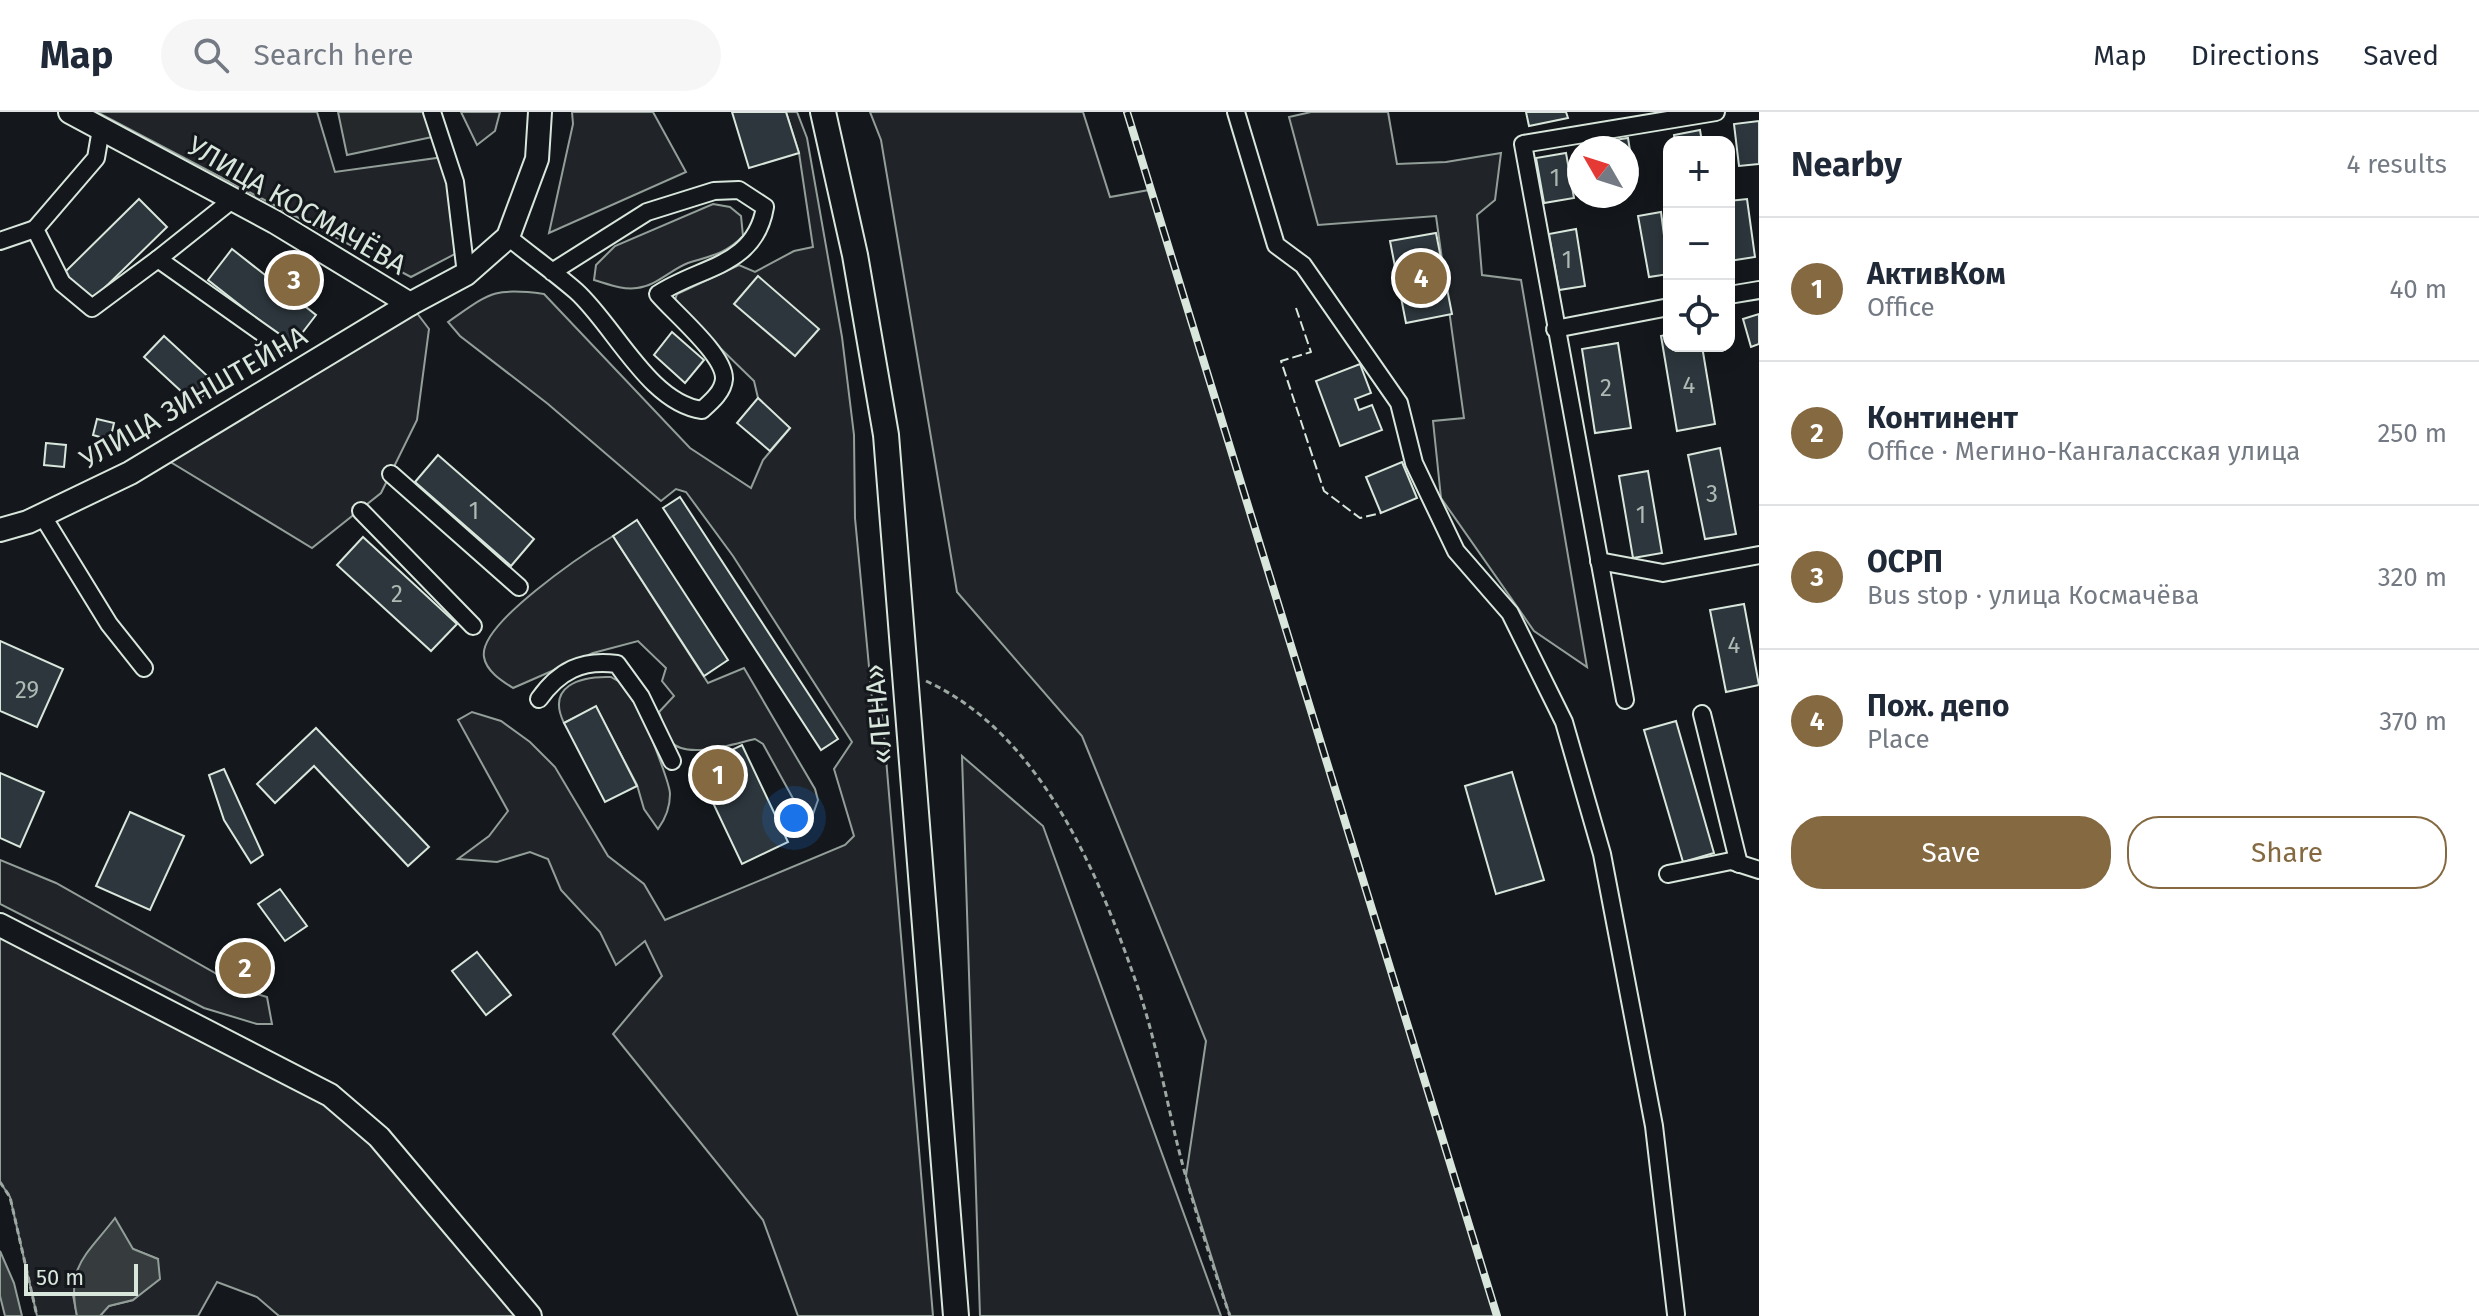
<!DOCTYPE html>
<meta charset="utf-8">
<style>
:root{--surface:#fff;--page:#f6f6f7;--text:#1f2937;--muted:#747a83;--line:#e0e1e3;--accent:#846941}
body{margin:0;font-family:"Fira Sans",sans-serif;background:var(--page);color:var(--text)}
.controls{position:absolute;right:24px;top:24px;display:grid;overflow:hidden;border-radius:16px;box-shadow:0 4px 20px #0003}
.controls button{width:72px;height:72px;display:grid;place-items:center;padding:0;border:0;border-bottom:2px solid var(--line);background:var(--surface);color:var(--text);font:40px sans-serif}
.compass{position:absolute;left:1567px;top:24px;width:72px;height:72px;border-radius:50%;background:var(--surface);box-shadow:0 4px 20px #0003;rotate:309deg}
.scale{position:absolute;left:24px;bottom:20px;width:114px;box-sizing:border-box;padding-left:8px;border:4px solid #d8e6dc;border-top:0;font-size:22px;line-height:28px;white-space:nowrap;color:#d8e6dc;-webkit-text-stroke:6px #14181c;paint-order:stroke}
.you{position:absolute;left:794px;top:706px;width:28px;height:28px;margin:-20px;border:6px solid #fff;border-radius:50%;background:#1a73e8;box-shadow:0 0 0 12px #1a73e833}
.badge{display:grid;place-items:center;width:52px;height:52px;border-radius:50%;background:var(--accent);color:#fff;font-size:26px;font-weight:700}
.pin{position:absolute;translate:-50% -50%;border:4px solid #fff;box-shadow:0 2px 8px #0006}
.list{margin:0;padding:0;list-style:none}
h2{display:flex;justify-content:space-between;align-items:center;height:104px;margin:0;padding:0 32px;font-size:34px}
h2 small{font-size:26px;font-weight:400;color:var(--muted)}
.list li{display:grid;grid-template-columns:52px 1fr auto;gap:24px;align-items:center;box-sizing:border-box;height:144px;padding:0 32px;border-top:2px solid var(--line)}
.list b{display:block;font-size:30px;white-space:nowrap}
.list p{margin:0;font-size:26px;white-space:nowrap;color:var(--muted)}
.list em{font-size:26px;font-style:normal;color:var(--muted)}
.actions{display:flex;gap:16px;padding:24px 32px}
.actions a{flex:1;padding:18px 0;border:2px solid var(--accent);border-radius:32px;text-align:center;font-size:28px;color:var(--accent)}
.actions .main{background:var(--accent);color:#fff}
.icon{flex:none;width:44px;height:44px;fill:none;stroke:currentColor;stroke-width:2;stroke-linecap:round;stroke-linejoin:round}
.map{position:relative;flex:none;width:1759px;height:1204px;overflow:hidden}
header{display:flex;align-items:center;gap:48px;box-sizing:border-box;height:112px;padding:0 40px;background:var(--surface);border-bottom:2px solid var(--line)}
header strong{font-size:38px}
nav{display:flex;gap:44px;margin-inline-start:auto;font-size:28px}
.search{width:560px;height:72px;background:var(--page);display:flex;align-items:center;gap:20px;box-sizing:border-box;padding:0 28px;border-radius:44px;color:var(--muted);font-size:30px}
main{display:flex}
aside{flex:1;background:var(--surface)}
.map>svg:first-child{display:block}
.green{fill:#202428;stroke:#939e99;stroke-width:2}
.parking{fill:#24282b;stroke:#939e99;stroke-width:2}
.water{fill:#363b3e;stroke:#939e99;stroke-width:2}
.building{fill:#2c363c;stroke:#d8e6dc;stroke-width:2}
.lines{fill:none;stroke-linecap:round;stroke-linejoin:round}
.minor-casing{stroke:#d8e6dc;stroke-width:20}
.major-casing{stroke:#d8e6dc;stroke-width:26}
.highway-casing{stroke:#d8e6dc;stroke-width:28}
.path{stroke:#9da8a2;stroke-width:3;stroke-dasharray:6 4;stroke-linecap:butt}
.minor{stroke:#14181c;stroke-width:16}
.major{stroke:#14181c;stroke-width:22}
.highway{stroke:#14181c;stroke-width:24}
.rail-casing{stroke:#d8e6dc;stroke-width:8}
.rail{stroke:#14181c;stroke-width:5;stroke-dasharray:15;stroke-linecap:butt}
.fence{stroke:#d8e6dc;stroke-width:2;stroke-dasharray:10 4;stroke-linecap:butt}
.labels{text-anchor:middle;stroke-width:6;stroke-linejoin:round;paint-order:stroke}
.number-label{font-size:24px;fill:#adbab4}
.street-label{font-size:28px;fill:#d8e6dc;stroke:#14181c}
</style>
<header>
<strong>Map</strong>
<div class="search"><svg class="icon" aria-label="search" viewBox="0 0 24 24"><circle cx="10" cy="10" r="6"/><path d="M15 15l6 6"/></svg>Search here</div>
<nav><a>Map</a><a>Directions</a><a>Saved</a></nav>
</header>
<main>
<div class="map">
<svg width="1759" height="1204" viewBox="0 0 1759 1204">
<rect width="100%" height="100%" fill="#14181c"/>
<!-- green -->
<g class="green">
<path d="M97,0h220l18,60 109,-15 11,97 -44,23z"/>
<path d="M461,0h39l-5,19 -18,14z"/>
<path d="M572,0h81l33,60 -137,61 24,-109z"/>
<path d="M786,0h11l10,26 35,199 12,98 1,83 18,191 8,-10 52,617h-135l-35,-96 -150,-186 49,-58 -17,-35 -29,24 -16,-33 -39,-42 -13,-31 -18,-7 -33,10 -39,-3 31,-23 19,-25 -50,-91 14,-8 29,9 29,21 25,25 53,89 36,28 21,36 180,-75 9,-9 -20,-67 18,-27 -119,-186 -47,-64 -10,-3 -15,12 -113,-97 -88,-68 -12,-14c42,-29 45,-35 96,-28l146,154 61,40 12,-28 27,-32 -32,-30 -4,-17 -80,-78 3,-9 62,-29 16,7 39,-21 19,-4 -14,-94z"/>
<path d="M870,0h213l27,85 39,-7 348,1126h-267l-44,-140 20,-135 -124,-305 -125,-144 -76,-452z"/>
<path d="M1311,0h77l9,52 49,-2 55,-9 -6,47 -18,15 5,60 39,5 66,387 -53,-36 -93,-133 -8,-77 31,-3 -28,-202 -118,9 -29,-108z"/>
<path d="M713,92l17,3 11,9 2,20c-17,18 -33,20 -55,27 -18,7 -32,23 -51,25 -15,2 -29,-4 -43,-8l2,-15 19,-19z"/>
<path d="M410,192l19,25 -12,91 -36,73 -69,55 -153,-93z"/>
<path d="M613,424l95,147 36,-15 71,121 3,11 -7,20 -5,2 -43,-78 -8,-5c-22,5 -69,21 -85,2 -5,-7 -8,-21 -11,-29l15,-16 -12,-15 4,-13 -28,-27 -45,12 -80,35c-11,-7 -27,-17 -29,-31 -6,-33 101,-104 129,-121z"/>
<path d="M611,565c4,3 12,5 16,9 9,9 43,97 43,108 0,14 -4,24 -12,35l-14,-20 -7,-24 -41,-78 -32,16c-18,-37 16,-47 47,-46z"/>
<path d="M962,644l81,70 178,490h-241z"/>
<path d="M0,748l56,23 191,108 20,6 5,27h-15l-53,-16 -204,-104z"/>
<path d="M0,813l330,170 200,221h-251l-22,-19 -40,-15 -19,34h-98l8,-10 25,-6 25,-41 -25,-10 -60,46 4,21h-40l-27,-119 -10,-15z"/>
</g>
<!-- parking -->
<path class="parking" d="M338,0h94l5,24 -90,19z"/>
<!-- water -->
<g class="water">
<path d="M115,1106l18,31 25,10 2,20 -27,21 -24,6 -9,10h-23c-11,-51 9,-60 38,-98z"/>
<path d="M0,1139l14,32 8,33h-17l-5,-20z"/>
</g>
<!-- building -->
<g class="building">
<path d="M732,0h54l13,41 -50,15z"/>
<path d="M1526,0h40l2,6 -39,8z"/>
<path d="M1759,9v43l-20,2 -5,-42z"/>
<path d="M1700,18l2,12h-27l-1,-7z"/>
<path d="M1628,26l7,44 -8,2v-36h-25l-1,-6z"/>
<path d="M1566,41l8,45 -30,5 -8,-45z"/>
<path d="M139,87l28,28 -77,75 -27,-28z"/>
<path d="M1747,87l8,58 -26,4v-60z"/>
<path d="M1661,100l8,62 -20,3 -11,-61z"/>
<path d="M1576,117l9,57 -26,4 -10,-56z"/>
<path d="M1436,121l16,81 -46,9 -16,-82z"/>
<path d="M232,137l84,66 -24,31 -84,-66z"/>
<path d="M758,164l61,53 -24,27 -61,-52z"/>
<path d="M1759,202v30l-8,3 -8,-28z"/>
<path d="M672,220l32,28 -19,23 -31,-28z"/>
<path d="M1669,222v12h33l13,78 -38,7 -16,-95z"/>
<path d="M164,224l51,47 -20,21 -51,-47z"/>
<path d="M1618,231l13,85 -36,5 -13,-84z"/>
<path d="M1360,252l11,29 -16,6 4,11 13,-5 10,25 -42,16 -24,-65z"/>
<path d="M758,286l32,30 -20,23 -33,-28z"/>
<path d="M97,307l17,4 -4,17 -17,-5z"/>
<path d="M46,331l20,2 -2,22 -20,-2z"/>
<path d="M1720,336l16,86 -31,5 -17,-84z"/>
<path d="M438,343l96,84 -23,27 -96,-84z"/>
<path d="M1402,350l15,36 -36,15 -15,-36z"/>
<path d="M1648,359l14,82 -29,5 -14,-82z"/>
<path d="M680,385l158,242 -17,11 -158,-242z"/>
<path d="M637,408l91,140 -24,16 -91,-140z"/>
<path d="M363,425l94,87 -26,27 -94,-86z"/>
<path d="M1744,492l15,81 -33,7 -16,-82z"/>
<path d="M0,529l63,28 -26,58 -37,-16z"/>
<path d="M596,594l41,80 -32,16 -41,-79z"/>
<path d="M1676,609l38,132 -31,9 -39,-132z"/>
<path d="M316,616l113,119 -21,19 -94,-100 -39,37 -18,-19z"/>
<path d="M742,633l46,97 -46,22 -46,-97z"/>
<path d="M224,657l39,86 -12,8 -27,-43 -15,-45z"/>
<path d="M1512,660l32,108 -48,14 -31,-108z"/>
<path d="M0,661l44,19 -24,55 -20,-9z"/>
<path d="M130,700l54,24 -34,74 -54,-24z"/>
<path d="M280,777l27,37 -22,15 -27,-37z"/>
<path d="M477,840l34,43 -25,20 -34,-44z"/>
<path d="M243,841l21,22 -17,16 -21,-22z"/>
</g>
<g class="lines">
<!-- minor casing -->
<g class="minor-casing">
<g id="minor">
<path d="M432,0l23,70 11,92"/>
<path d="M1236,0l40,133 27,20 96,138 15,60 42,88 54,62 54,109 38,132 52,272 22,188"/>
<path d="M101,17l-5,29 -61,71 27,54 30,25 66,-49"/>
<path d="M232,88l-74,59 120,85"/>
<path d="M508,125c22,18 46,35 68,54 38,34 73,112 126,119 9,-8 21,-18 22,-31 1,-24 -50,-66 -66,-85 42,-28 97,-27 107,-87l-26,-17 -25,1 -67,21 -95,60"/>
<path d="M0,129l35,-12"/>
<path d="M1729,183l30,-5"/>
<path d="M1555,217l114,-22"/>
<path d="M391,362l128,113"/>
<path d="M361,399l112,115"/>
<path d="M42,403l67,109 35,44"/>
<path d="M1599,449l64,12 96,-18"/>
<path d="M539,587c20,-28 43,-40 78,-35l24,33 31,64"/>
<path d="M1625,588l-102,-556 193,-32"/>
<path d="M1702,602l37,150"/>
<path d="M1668,762l63,-13 28,9"/>
</g>
</g>
<!-- major casing -->
<g class="major-casing">
<g id="major">
<path d="M70,0l205,110 135,82"/>
<path d="M0,418l28,-8 102,-49 280,-169 56,-30 42,-37 29,-78 3,-47"/>
<path d="M0,813l330,170 49,42 151,179"/>
</g>
</g>
<!-- highway casing -->
<g class="highway-casing">
<path id="highway" d="M823,0l32,143 31,180 70,881"/>
</g>
<!-- path -->
<g class="path">
<path d="M926,569c116,53 173,194 212,307 21,61 30,126 48,189 13,46 28,93 44,139"/>
<path d="M0,1070l10,15 27,119"/>
</g>
<!-- minor -->
<use href="#minor" class="minor"/>
<!-- major -->
<use href="#major" class="major"/>
<!-- highway -->
<use href="#highway" class="highway"/>
<!-- rail casing -->
<g class="rail-casing">
<path id="rail" d="M1127,0l370,1204"/>
</g>
<!-- rail -->
<use href="#rail" class="rail"/>
<!-- fence -->
<path class="fence" d="M1296,196l15,44 -30,9 43,130 36,27 21,-5"/>
</g>
<g class="labels">
<!-- number labels -->
<g class="number-label">
<text x="1555" y="74">1</text>
<text x="1567" y="156">1</text>
<text x="1689" y="281">4</text>
<text x="1606" y="284">2</text>
<text x="1712" y="390">3</text>
<text x="474" y="407">1</text>
<text x="1641" y="411">1</text>
<text x="397" y="490">2</text>
<text x="1734" y="541">4</text>
<text x="27" y="586">29</text>
</g>
<!-- street labels -->
<g class="street-label">
<text transform="translate(297 93) rotate(30)" y="10">УЛИЦА КОСМАЧЁВА</text>
<text transform="translate(193 285) rotate(-30)" y="10">УЛИЦА ЗИНШТЕЙНА</text>
<text transform="translate(878 602) rotate(-95)" y="10">«ЛЕНА»</text>
</g>
</g>
</svg>
<div class="controls">
<button>+</button>
<button>−</button>
<button><svg class="icon" aria-label="locate" viewBox="0 0 24 24"><circle cx="12" cy="12" r="6"/><path d="M12 2v4M12 18v4M2 12h4M18 12h4"/></svg></button>
</div>
<svg class="compass" viewBox="-18 -18 36 36"><path d="M0-13l5 13h-10z" fill="#e53935"/><path d="M0 13l5-13h-10z" fill="#747a83"/></svg>
<div class="scale">50 m</div>
<div class="you"></div>
<div class="pin badge" style="left:718px;top:663px">1</div>
<div class="pin badge" style="left:245px;top:856px">2</div>
<div class="pin badge" style="left:294px;top:168px">3</div>
<div class="pin badge" style="left:1421px;top:166px">4</div>
</div>
<aside>
<h2>Nearby<small>4 results</small></h2>
<ul class="list">
<li><span class="badge">1</span><div><b>АктивКом</b><p>Office</p></div><em>40 m</em></li>
<li><span class="badge">2</span><div><b>Континент</b><p>Office · Мегино-Кангаласская улица</p></div><em>250 m</em></li>
<li><span class="badge">3</span><div><b>ОСРП</b><p>Bus stop · улица Космачёва</p></div><em>320 m</em></li>
<li><span class="badge">4</span><div><b>Пож. депо</b><p>Place</p></div><em>370 m</em></li>
</ul>
<div class="actions"><a class="main">Save</a><a>Share</a></div>
</aside>
</main>
